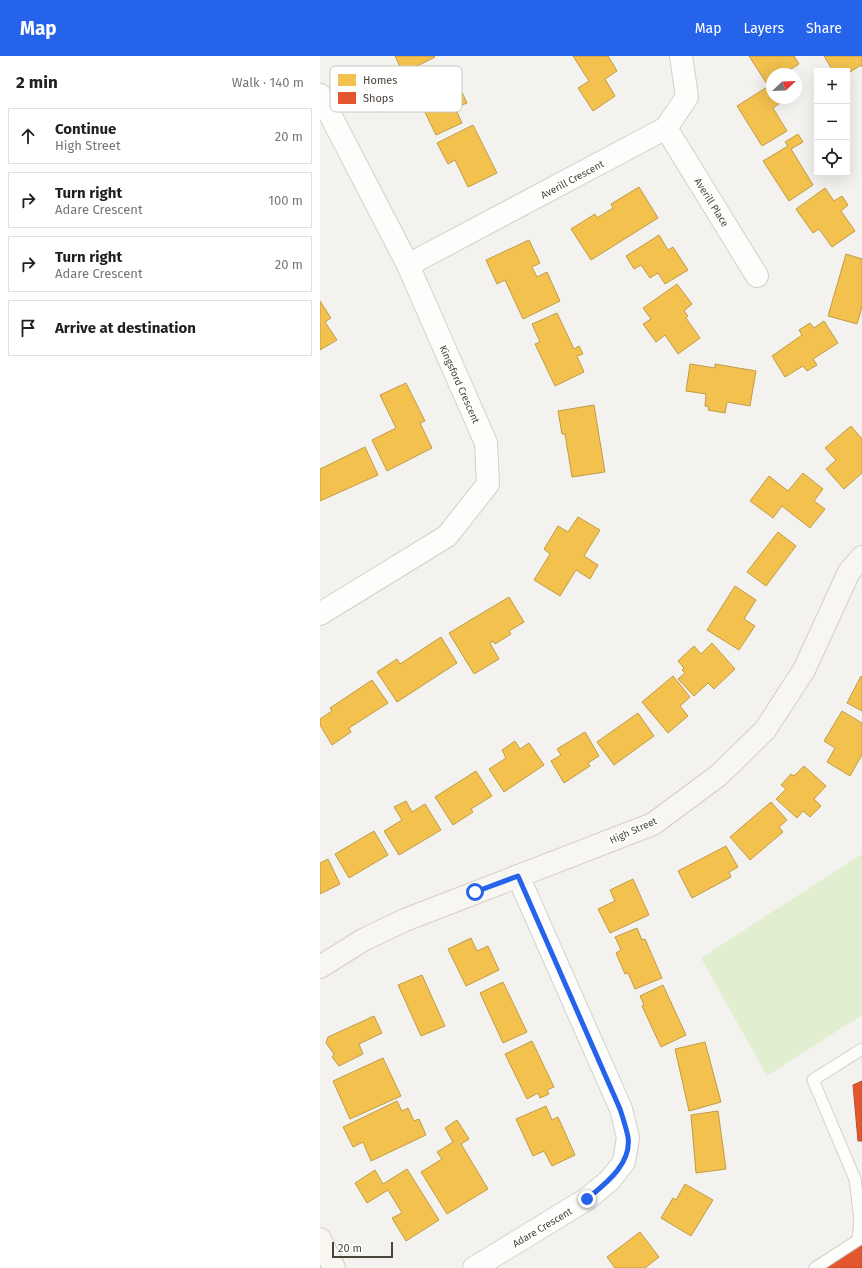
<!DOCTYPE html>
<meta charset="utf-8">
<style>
:root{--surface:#fff;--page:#f2f2f2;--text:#202124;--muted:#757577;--line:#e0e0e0;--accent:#2563eb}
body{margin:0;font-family:"Fira Sans",sans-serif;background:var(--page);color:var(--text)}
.controls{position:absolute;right:12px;top:12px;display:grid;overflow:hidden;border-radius:0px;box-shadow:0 4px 16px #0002}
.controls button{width:36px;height:36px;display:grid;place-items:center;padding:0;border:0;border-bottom:1px solid var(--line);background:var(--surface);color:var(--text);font:20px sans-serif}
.compass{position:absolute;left:446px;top:12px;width:36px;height:36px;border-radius:50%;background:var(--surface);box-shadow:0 4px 16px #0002;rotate:67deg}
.scale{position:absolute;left:12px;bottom:10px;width:61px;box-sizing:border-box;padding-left:4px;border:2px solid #4b4439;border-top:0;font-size:11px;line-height:14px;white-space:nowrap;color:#4b4439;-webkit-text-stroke:3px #fff;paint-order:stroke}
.stop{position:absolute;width:12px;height:12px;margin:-9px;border:3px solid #2563eb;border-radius:50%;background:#fff}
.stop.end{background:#2563eb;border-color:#fff;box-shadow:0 1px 4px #0008}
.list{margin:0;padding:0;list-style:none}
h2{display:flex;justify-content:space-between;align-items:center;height:52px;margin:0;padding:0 16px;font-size:17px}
h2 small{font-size:13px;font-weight:400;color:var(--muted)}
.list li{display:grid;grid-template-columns:26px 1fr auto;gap:12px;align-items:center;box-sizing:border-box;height:56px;margin:0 8px 8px;padding:0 8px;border:1px solid var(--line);border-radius:0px}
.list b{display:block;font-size:15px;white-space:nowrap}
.list p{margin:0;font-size:13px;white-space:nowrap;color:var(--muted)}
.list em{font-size:13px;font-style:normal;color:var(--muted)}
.icon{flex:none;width:22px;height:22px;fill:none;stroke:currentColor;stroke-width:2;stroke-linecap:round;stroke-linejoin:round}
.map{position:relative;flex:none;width:542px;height:1212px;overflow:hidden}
header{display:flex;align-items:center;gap:24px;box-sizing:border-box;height:56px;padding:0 20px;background:var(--accent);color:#fff}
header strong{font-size:19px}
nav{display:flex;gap:22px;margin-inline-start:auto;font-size:14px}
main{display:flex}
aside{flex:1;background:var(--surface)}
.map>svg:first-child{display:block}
.green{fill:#e1eecf}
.homes{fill:#f2c14e;stroke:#c09c48}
.shops{fill:#e4572e;stroke:#b65131}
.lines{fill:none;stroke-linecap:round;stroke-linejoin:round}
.lane-casing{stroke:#d2d0cb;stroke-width:13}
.street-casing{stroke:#d2d0cb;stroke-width:24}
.secondary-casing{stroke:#d3cfc5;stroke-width:24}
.lane{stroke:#fdfdfc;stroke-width:11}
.street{stroke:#fdfdfc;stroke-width:22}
.secondary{stroke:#f7f6f1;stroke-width:22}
.route{stroke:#2563eb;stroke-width:5}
.labels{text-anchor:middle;stroke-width:4;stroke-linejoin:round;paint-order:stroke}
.street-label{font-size:10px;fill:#4b4439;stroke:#fff}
.key{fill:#fff;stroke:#c9c7c4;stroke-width:1}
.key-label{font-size:11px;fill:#4b4439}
</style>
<header>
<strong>Map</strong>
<nav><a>Map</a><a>Layers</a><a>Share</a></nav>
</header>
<main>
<aside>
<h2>2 min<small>Walk · 140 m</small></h2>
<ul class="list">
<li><svg class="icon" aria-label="ahead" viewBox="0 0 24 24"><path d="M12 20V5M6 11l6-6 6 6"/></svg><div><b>Continue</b><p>High Street</p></div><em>20 m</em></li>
<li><svg class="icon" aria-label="right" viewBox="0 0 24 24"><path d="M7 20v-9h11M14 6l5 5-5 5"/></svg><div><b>Turn right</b><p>Adare Crescent</p></div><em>100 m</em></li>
<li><svg class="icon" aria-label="right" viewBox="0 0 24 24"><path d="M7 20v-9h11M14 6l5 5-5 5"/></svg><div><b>Turn right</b><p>Adare Crescent</p></div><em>20 m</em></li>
<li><svg class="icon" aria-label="arrive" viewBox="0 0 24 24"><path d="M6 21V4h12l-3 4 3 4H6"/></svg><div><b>Arrive at destination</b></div></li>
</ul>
</aside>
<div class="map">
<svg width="542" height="1212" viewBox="0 0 542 1212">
<rect width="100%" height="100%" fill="#f4f2ee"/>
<!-- green -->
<path class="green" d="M542,798v161l-95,61 -66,-118z"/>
<!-- homes -->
<g class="homes">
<path d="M75,0h39l1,1 -32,16z"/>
<path d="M253,0h35l9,15 -12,8 10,17 -22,15 -15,-23 11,-7z"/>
<path d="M429,0h45l5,8 -16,10h-11v7l-5,3z"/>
<path d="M504,0h38v11l-1,-2 -14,9v-3h-14z"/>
<path d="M117,14l4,10 10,-5 4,8 2,-1 10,21 -12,5 7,15 -26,12 -19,-39 -3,1 -6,-14z"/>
<path d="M452,28v14h9l2,3 -10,7 14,23 -25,15 -25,-40z"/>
<path d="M153,69l24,48 -29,14 -13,-27 -7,4 -11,-21z"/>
<path d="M478,78l5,8 -12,7 22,36 -24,16 -26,-40 25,-15 -3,-4z"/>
<path d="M319,131l19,31 -67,42 -20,-31 24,-15 2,4 16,-10 -2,-4z"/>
<path d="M505,132l9,13 8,-5 6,9 -7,6 14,20 -23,16 -13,-18 -6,4 -17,-24z"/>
<path d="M339,179l9,15 5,-3 15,23 -23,14 -7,-11 -8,5 -9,-13 -7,4 -8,-13z"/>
<path d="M209,184l11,23 -8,4 5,10 10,-5 13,29 -37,18 -18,-39 -8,4 -11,-24z"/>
<path d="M526,198l16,5v48l-5,17 -29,-8z"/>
<path d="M357,228l15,20 -8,7 4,5 -2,2 14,20 -22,16 -13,-19 -9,7 -13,-18 8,-5 -8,-11z"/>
<path d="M0,245l11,17 -6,4 12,18 -17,10z"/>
<path d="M237,257l17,36 5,-3 4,8 -6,2 7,16 -29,14 -20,-42 5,-2 -8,-18z"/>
<path d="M504,265l14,22 -25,16 4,6 -10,6 -4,-5 -18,11 -13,-21 30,-21 -3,-5 11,-7 4,5z"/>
<path d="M370,308l25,4v-4l41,7 -6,35 -23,-4 -2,11 -17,-3 1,-3 -4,-1 1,-12 -20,-3z"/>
<path d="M86,327l19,38 -5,2 12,25 -45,23 -15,-31 24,-12 -16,-33z"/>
<path d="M274,349l11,67 -33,5 -7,-43h-3l-4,-23z"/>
<path d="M531,370l11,13v34l-18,16 -18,-20 10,-9 -11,-12z"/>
<path d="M45,391l13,28 -58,26v-32z"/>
<path d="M483,417l20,16 -9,12 11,8 -15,19 -28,-22 -9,12 -23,-17 19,-25 19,15z"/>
<path d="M258,461l22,13 -16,26 14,9 -8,14 -14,-9 -16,26 -26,-16 16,-26 -6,-5 14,-23 10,6z"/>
<path d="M458,476l18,14 -30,40 -19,-14z"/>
<path d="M415,530l21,14 -12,19 11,7 -16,24 -32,-20z"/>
<path d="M189,541l15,25 -15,9 2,3 -16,10 -2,-3 -3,2 9,16 -25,15 -25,-41z"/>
<path d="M121,581l16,26 -60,39 -20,-30 20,-13 3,5z"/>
<path d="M392,587l23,26 -21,20 -6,-6 -14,13 -16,-17 7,-6 -3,-3 2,-2 -6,-7 16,-15 7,8z"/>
<path d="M353,620l17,21 -10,9 8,10 -20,17 -26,-31z"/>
<path d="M541,620l1,1v34l-15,-8z"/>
<path d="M52,624l16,23 -39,25 2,4 -19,13 -12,-20v-6l12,-8 -2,-3z"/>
<path d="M522,655l20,12v32l-12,21 -23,-14 8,-14 -11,-7z"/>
<path d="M318,657l16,23 -40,29 -17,-23z"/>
<path d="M265,676l14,24 -11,7 2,3 -26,17 -13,-22 10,-6 -4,-6z"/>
<path d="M195,685l5,8 9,-6 15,22 -40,27 -15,-23 17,-11 -4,-8z"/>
<path d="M484,710l22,20 -12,13 7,7 -11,11 -7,-6 -6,7 -21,-19 10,-10 -5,-4 10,-11 3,2z"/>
<path d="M156,715l16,25 -21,13 2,3 -20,13 -18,-28z"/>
<path d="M86,745l6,11 13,-8 16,26 -42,25 -15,-24 18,-11 -8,-13z"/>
<path d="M451,746l16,18 -8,7 4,5 -33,28 -20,-23z"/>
<path d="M54,775l14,24 -39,23 -14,-24z"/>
<path d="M406,790l12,21 -9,5 2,5 -39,21 -14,-27z"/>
<path d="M8,803l12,25 -20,10v-31z"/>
<path d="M313,823l16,36 -39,18 -12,-24 17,-8 -5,-11z"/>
<path d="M317,872l5,12 3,-1 17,39 -27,11 -7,-16 -3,1 -9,-21 5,-3 -6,-13z"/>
<path d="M151,882l6,13 11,-5 11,24 -33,16 -18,-37z"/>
<path d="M102,919l23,51 -24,10 -23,-51z"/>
<path d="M183,926l24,50 -24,11 -23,-50z"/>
<path d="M343,929l23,50 -25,12 -19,-41 2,-1 -4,-9z"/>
<path d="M54,960l8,17 -23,11 4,10 -24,12 -7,-9 2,-3 -8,-11 2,-6z"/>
<path d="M212,985l22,46 -7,3 2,4 -9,4 -2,-5 -11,6 -22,-45z"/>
<path d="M385,986l16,60 -32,9 -14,-62z"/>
<path d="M63,1002l18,38 -51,23 -17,-38z"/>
<path d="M77,1045l5,10 6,-3 6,13 5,-2 7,16 -55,26 -8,-19 -10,5 -10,-20z"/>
<path d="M226,1050l6,14 6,-3 17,38 -23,11 -8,-15 -11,5 -17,-37z"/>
<path d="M398,1055l8,58 -30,4 -5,-58z"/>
<path d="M137,1064l12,19 -8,5 27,45 -41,25 -26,-42 21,-13 -5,-7 16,-10 -8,-14z"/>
<path d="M87,1113l32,51 -33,21 -14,-23 10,-5 -14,-23 -21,13 -12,-20 20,-13 8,14z"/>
<path d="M365,1128l28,16 -22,36 -30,-18 12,-20 3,2z"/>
<path d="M320,1176l19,25 -14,11h-30l-8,-11z"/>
</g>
<!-- shops -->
<g class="shops">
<path d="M542,1025v60h-4l-5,-56z"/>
<path d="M542,1186v26h-39z"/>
</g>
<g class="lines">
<!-- lane casing -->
<g class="lane-casing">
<path id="lane" d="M495,1212l43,-28 2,-20 -5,-41 -42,-99 49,-31"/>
</g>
<!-- street casing -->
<g class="street-casing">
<g id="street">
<path d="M0,39l88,170 78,178 2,41 -41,52 -127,78"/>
<path d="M346,72l91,148"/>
<path d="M88,209l258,-137 21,-31 -6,-41"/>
<path d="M154,1212l113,-69 23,-19 14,-18 4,-24 -7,-29 -103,-233"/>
</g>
</g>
<!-- secondary casing -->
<g class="secondary-casing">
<g id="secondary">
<path d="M0,911l43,-27 42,-20 248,-96 66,-49 46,-45 39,-60 45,-98 13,-15"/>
<path d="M0,1183l14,29"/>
</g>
</g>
<!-- lane -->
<use href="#lane" class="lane"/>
<!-- street -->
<use href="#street" class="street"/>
<!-- secondary -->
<use href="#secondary" class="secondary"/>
</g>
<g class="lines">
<!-- route -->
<path class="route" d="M155,836l43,-16 102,233c3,9 6,18 8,28 4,27 -23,47 -41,62"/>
</g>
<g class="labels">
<!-- street labels -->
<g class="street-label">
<text transform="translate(252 123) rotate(-28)" y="4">Averill Crescent</text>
<text transform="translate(392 146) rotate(58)" y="4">Averill Place</text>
<text transform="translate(140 328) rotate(66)" y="4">Kingsford Crescent</text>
<text transform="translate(313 774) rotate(-24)" y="4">High Street</text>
<text transform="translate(222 1171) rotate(-31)" y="4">Adare Crescent</text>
</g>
</g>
<!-- legend -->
<rect x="10" y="10" width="132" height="46" rx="6" class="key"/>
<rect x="18" y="18" width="18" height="12" fill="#f2c14e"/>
<rect x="18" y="36" width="18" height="12" fill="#e4572e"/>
<g class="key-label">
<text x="43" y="28">Homes</text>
<text x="43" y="46">Shops</text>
</g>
</svg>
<div class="controls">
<button>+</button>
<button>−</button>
<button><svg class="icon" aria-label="locate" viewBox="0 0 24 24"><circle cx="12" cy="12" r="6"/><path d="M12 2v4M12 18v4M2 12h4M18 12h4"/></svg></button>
</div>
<svg class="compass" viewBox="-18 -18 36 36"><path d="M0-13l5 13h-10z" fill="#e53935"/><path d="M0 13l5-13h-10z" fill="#757577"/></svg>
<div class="scale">20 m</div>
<div class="stop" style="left:155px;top:836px"></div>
<div class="stop end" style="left:267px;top:1143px"></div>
</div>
</main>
